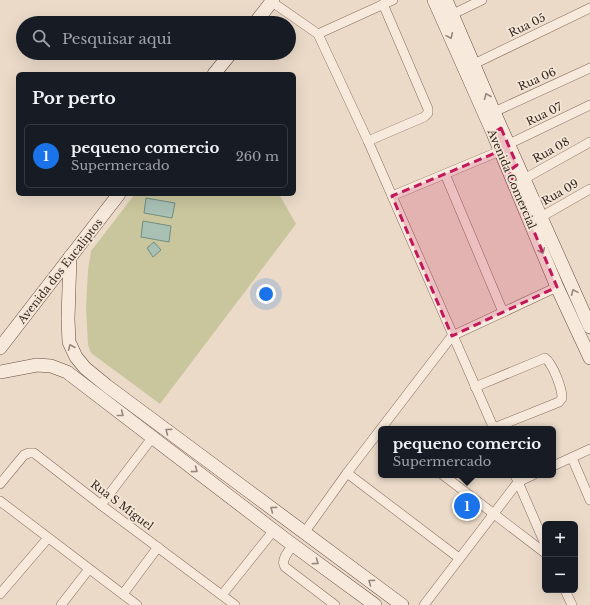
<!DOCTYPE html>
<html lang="pt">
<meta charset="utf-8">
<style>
:root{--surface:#171b24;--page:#242831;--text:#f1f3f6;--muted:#9ea1a6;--line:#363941;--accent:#1a73e8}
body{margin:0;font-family:"Libre Baskerville",serif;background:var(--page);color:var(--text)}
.controls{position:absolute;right:12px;bottom:12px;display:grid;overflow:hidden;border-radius:6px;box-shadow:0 4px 16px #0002}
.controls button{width:36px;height:36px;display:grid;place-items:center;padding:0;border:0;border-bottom:1px solid var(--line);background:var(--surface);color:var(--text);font:20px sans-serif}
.you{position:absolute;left:266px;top:294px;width:14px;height:14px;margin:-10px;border:3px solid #fff;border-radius:50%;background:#1a73e8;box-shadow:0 0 0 6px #1a73e833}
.badge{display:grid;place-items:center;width:26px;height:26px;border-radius:50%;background:var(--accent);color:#fff;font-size:13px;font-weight:700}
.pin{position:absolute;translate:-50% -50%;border:2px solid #fff;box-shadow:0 1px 4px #0006}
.popup{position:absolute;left:378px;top:426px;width:178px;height:52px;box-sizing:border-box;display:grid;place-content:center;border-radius:6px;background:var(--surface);filter:drop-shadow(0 1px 3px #0005);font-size:13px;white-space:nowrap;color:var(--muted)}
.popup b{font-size:15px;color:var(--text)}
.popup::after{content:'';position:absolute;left:50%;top:100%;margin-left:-8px;border:8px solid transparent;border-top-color:var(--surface)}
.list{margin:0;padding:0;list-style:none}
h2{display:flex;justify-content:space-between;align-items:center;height:52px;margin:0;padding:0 16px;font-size:17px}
h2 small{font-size:13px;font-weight:400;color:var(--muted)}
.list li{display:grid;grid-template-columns:26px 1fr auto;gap:12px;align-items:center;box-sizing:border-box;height:64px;margin:0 8px 8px;padding:0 8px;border:1px solid var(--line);border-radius:6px}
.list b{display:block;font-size:15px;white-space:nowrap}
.list p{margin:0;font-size:13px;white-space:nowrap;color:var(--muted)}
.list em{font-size:13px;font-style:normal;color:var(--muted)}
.icon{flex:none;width:22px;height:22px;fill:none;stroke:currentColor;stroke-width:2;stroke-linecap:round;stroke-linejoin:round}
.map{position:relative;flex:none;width:590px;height:605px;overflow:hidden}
.search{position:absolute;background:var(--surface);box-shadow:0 4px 16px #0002;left:16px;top:16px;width:280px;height:44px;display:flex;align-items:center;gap:10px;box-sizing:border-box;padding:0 14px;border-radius:22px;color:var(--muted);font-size:15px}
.panel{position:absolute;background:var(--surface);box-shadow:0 4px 16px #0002;left:16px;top:72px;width:280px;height:124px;border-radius:6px}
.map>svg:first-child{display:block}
.green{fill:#c9c69d}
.water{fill:#a9c0b5;stroke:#708e81}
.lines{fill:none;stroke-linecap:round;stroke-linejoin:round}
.street-casing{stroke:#866c5e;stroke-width:10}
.secondary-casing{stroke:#684d42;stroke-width:14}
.street{stroke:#f7e9db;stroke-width:9}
.secondary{stroke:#f7e9db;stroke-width:13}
.oneway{stroke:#98887e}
.marked{fill:#c2185b;fill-opacity:0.2;stroke:#c2185b;stroke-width:3;stroke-dasharray:8 5;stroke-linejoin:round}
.labels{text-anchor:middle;stroke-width:3.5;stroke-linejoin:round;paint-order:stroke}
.street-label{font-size:11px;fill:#382821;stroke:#f3e6d7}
</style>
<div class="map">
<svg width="590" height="605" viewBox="0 0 590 605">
<rect width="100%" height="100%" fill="#ebdac8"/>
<!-- green -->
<path class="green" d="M135,194h144l17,30 -136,180 -69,-51 -3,-8 -2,-38 2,-37 3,-19z"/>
<!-- water -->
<g class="water">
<path d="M146,198l29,5 -3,15 -28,-5z"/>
<path d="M143,221l28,5 -2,16 -28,-5z"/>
<path d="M154,242l7,8 -8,7 -6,-9z"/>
</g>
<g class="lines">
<!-- street casing -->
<g class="street-casing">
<g id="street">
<path d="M272,2l46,32 50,107 126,288"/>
<path d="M453,14l29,-14"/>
<path d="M318,34l75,-34"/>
<path d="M474,64l116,-56"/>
<path d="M494,112l96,-44"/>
<path d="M368,141l56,-24 4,-4v-4l-45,-105"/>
<path d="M509,144l81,-39"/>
<path d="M445,174l58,138"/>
<path d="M524,179l66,-37"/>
<path d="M392,196l108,-45"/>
<path d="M541,217l49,-28"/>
<path d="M475,387l70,-29c8,6 17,30 17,40l-3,4 -65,26"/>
<path d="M572,458l18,42"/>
<path d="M553,466l37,-17"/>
<path d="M347,473l112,85"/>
<path d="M443,475l102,78"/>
<path d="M515,475l30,69"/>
<path d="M0,484l24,-29 5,-2h5l67,52 134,100"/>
<path d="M0,501l137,104"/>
<path d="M101,505l51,-67"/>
<path d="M304,533l43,-60 105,-137 105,-49"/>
<path d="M293,545c-4,6 -13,15 -8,22l50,38"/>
<path d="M565,590l7,15"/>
<path d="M0,594l48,-56"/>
<path d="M123,594l35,-47"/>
<path d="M222,595l52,-65"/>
<path d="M61,605l28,-36"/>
<path d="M424,605l94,-123 15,-7"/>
</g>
</g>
<!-- secondary casing -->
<g class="secondary-casing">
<g id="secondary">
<path d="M434,0l59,133 64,154 33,71"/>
<path d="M446,0l48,112 96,215"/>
<path d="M255,23l18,-23"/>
<path d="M214,74l17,-21"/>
<path d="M70,257l-2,62 1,23 7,15 9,11 22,18 295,219"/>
<path d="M0,348l119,-154"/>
<path d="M0,372l37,-7 14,1 16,6 218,167 90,66"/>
</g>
</g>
<!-- street -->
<use href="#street" class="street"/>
<!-- secondary -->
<use href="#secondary" class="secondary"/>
</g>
<!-- one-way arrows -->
<defs><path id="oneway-chevron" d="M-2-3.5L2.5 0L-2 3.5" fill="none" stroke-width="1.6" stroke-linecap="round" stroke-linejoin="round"/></defs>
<g class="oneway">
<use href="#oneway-chevron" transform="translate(450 36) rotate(66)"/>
<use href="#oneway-chevron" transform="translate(487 96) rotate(-112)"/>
<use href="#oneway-chevron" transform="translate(542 251) rotate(67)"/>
<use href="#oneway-chevron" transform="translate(574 292) rotate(-114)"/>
<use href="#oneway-chevron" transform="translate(71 347) rotate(-113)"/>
<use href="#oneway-chevron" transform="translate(121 414) rotate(38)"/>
<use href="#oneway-chevron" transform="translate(168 431) rotate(-143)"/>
<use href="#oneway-chevron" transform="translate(195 470) rotate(37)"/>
<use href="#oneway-chevron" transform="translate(273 509) rotate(-143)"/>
<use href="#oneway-chevron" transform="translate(316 562) rotate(36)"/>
<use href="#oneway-chevron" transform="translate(371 582) rotate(-144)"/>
</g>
<!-- marked area -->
<path class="marked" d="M501,128l16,37 -8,6 48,116 -105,49 -60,-140 108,-45 -7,-18z"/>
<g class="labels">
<!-- street labels -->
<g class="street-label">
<text transform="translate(527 25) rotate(-26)" y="4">Rua 05</text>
<text transform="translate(537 79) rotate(-24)" y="4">Rua 06</text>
<text transform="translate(544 114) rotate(-26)" y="4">Rua 07</text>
<text transform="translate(551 150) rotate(-29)" y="4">Rua 08</text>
<text transform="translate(512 179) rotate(67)" y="4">Avenida Comercial</text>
<text transform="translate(560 192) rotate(-30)" y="4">Rua 09</text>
<text transform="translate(60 271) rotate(-52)" y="4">Avenida dos Eucaliptos</text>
<text transform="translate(122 505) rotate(37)" y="4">Rua S Miguel</text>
</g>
</g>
</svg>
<div class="controls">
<button>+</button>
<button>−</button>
</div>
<div class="you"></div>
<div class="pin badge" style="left:467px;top:506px">1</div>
<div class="popup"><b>pequeno comercio</b>Supermercado</div>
<div class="search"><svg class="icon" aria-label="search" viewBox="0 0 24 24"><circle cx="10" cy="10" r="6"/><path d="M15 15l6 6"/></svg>Pesquisar aqui</div>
<section class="panel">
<h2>Por perto<small></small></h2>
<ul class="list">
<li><span class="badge">1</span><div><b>pequeno comercio</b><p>Supermercado</p></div><em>260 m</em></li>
</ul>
</section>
</div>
